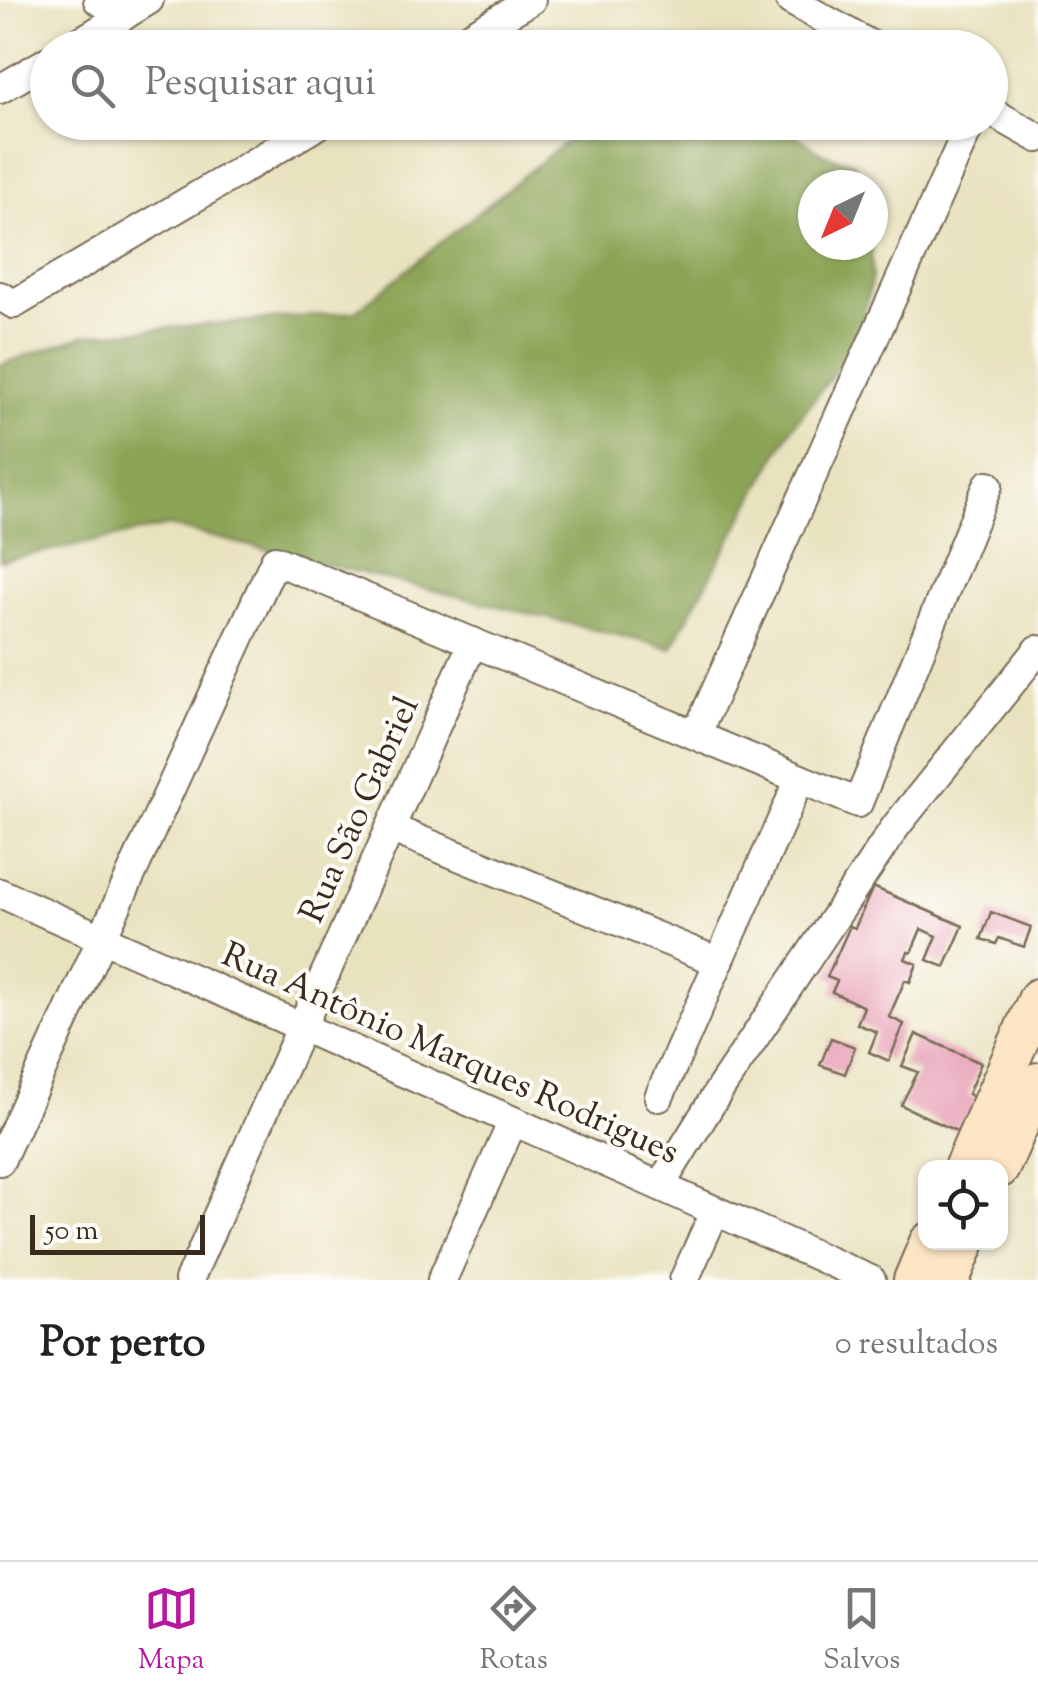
<!DOCTYPE html>
<html lang="pt">
<meta charset="utf-8">
<style>
:root{--surface:#fff;--page:#f6f6f6;--text:#222;--muted:#767676;--line:#e0e0e0;--accent:#b5179e}
body{margin:0;font-family:"Sorts Mill Goudy",serif;background:var(--page);color:var(--text)}
.controls{position:absolute;right:30px;bottom:30px;display:grid;overflow:hidden;border-radius:20px;box-shadow:0 2px 8px #0004}
.controls button{width:90px;height:90px;display:grid;place-items:center;padding:0;border:0;border-bottom:2px solid var(--line);background:var(--surface);color:var(--text);font:50px sans-serif}
.compass{position:absolute;left:798px;top:170px;width:90px;height:90px;border-radius:50%;background:var(--surface);box-shadow:0 2px 8px #0004;rotate:223deg}
.scale{position:absolute;left:30px;bottom:25px;width:175px;box-sizing:border-box;padding-left:10px;border:5px solid #3b2a1e;border-top:0;font-size:28px;line-height:35px;white-space:nowrap;color:#3b2a1e;-webkit-text-stroke:8px #fdfcf7;paint-order:stroke}
.list{margin:0;padding:0;list-style:none}
h2{display:flex;justify-content:space-between;align-items:center;height:130px;margin:0;padding:0 40px;font-size:42px}
h2 small{font-size:32px;font-weight:400;color:var(--muted)}
.icon{flex:none;width:55px;height:55px;fill:none;stroke:currentColor;stroke-width:2;stroke-linecap:round;stroke-linejoin:round}
.map{position:relative;flex:none;width:1038px;height:1280px;overflow:hidden}
.search{position:absolute;background:var(--surface);box-shadow:0 2px 8px #0004;left:30px;right:30px;top:30px;height:110px;display:flex;align-items:center;gap:25px;box-sizing:border-box;padding:0 35px;border-radius:55px;color:var(--muted);font-size:38px}
.sheet{height:280px;background:var(--surface)}
nav{display:flex;justify-content:space-around;align-items:center;box-sizing:border-box;height:140px;border-top:2px solid var(--line);background:var(--surface);font-size:28px;color:var(--muted)}
nav a{display:grid;justify-items:center;gap:5px}
nav .on{color:var(--accent)}
.map>svg:first-child{display:block}
.forest{fill:#8ca456;stroke:#64673a;stroke-width:2.5}
.building{fill:#e594af}
.lines{fill:none;stroke-linecap:round;stroke-linejoin:round}
.street-casing{stroke:#786a56;stroke-width:32}
.secondary-casing{stroke:#786a56;stroke-width:42}
.street{stroke:#fff;stroke-width:28}
.secondary{stroke:#fce5c4;stroke-width:38}
.labels{text-anchor:middle;stroke-width:8;stroke-linejoin:round;paint-order:stroke}
.street-label{font-size:35px;fill:#3b2a1e;stroke:#fdfcf7}
</style>
<div class="map">
<svg width="1038" height="1280" viewBox="0 0 1038 1280">
<rect width="100%" height="100%" fill="#fdfcf7"/>
<filter id="ink" filterUnits="userSpaceOnUse"><feTurbulence type="fractalNoise" baseFrequency=".01" numOctaves="2"/><feDisplacementMap in="SourceGraphic" scale="20" xChannelSelector="R" yChannelSelector="G"/><feConvolveMatrix kernelMatrix="1 2 1 2 8 2 1 2 1" color-interpolation-filters="sRGB"/></filter>
<filter id="wash" filterUnits="userSpaceOnUse"><feTurbulence type="fractalNoise" baseFrequency=".0048" numOctaves="4" result="noise"/><feDisplacementMap in="SourceGraphic" scale="40" xChannelSelector="R" yChannelSelector="G"/><feGaussianBlur stdDeviation="2.25" result="paint"/><feColorMatrix in="noise" values="0 0 0 0 0 0 0 0 0 0 0 0 0 0 0 0 0 1.4 0 .05"/><feComposite in="paint" operator="in"/></filter>
<g filter="url(#wash)">
<rect width="100%" height="100%" fill="#e9e2bf"/>
<!-- forest -->
<path class="forest" d="M642,123h136l45,31 30,9 14,22h-54v60h58l1,32 -14,65 -67,87 -120,219 -503,-122 -168,35v-196l86,-30 269,-23 214,-173 46,-2z"/>
<g id="blocks">
<!-- building -->
<g class="building">
<path d="M873,887l90,39 -18,41 -18,-7 10,-24 -16,-7 -10,24 -3,-1 -3,7 12,5 -7,18 -5,-2 -16,37 15,7 -15,37 -20,-9 8,-20 -20,-8 7,-17 -32,-15 5,-11 -10,-4 23,-51 5,2z"/>
<path d="M991,912l40,15 -7,20 -25,-9 -3,6 -15,-5z"/>
<path d="M916,1034l65,29 -13,31 9,5 -17,34 -59,-28 17,-33 -16,-6z"/>
<path d="M831,1038l24,9 -10,27 -25,-9z"/>
</g>
</g>
</g>
<g filter="url(#ink)">
<use href="#blocks" fill-opacity="0" stroke="#786a56" stroke-width="2.5"/>
<g class="lines">
<!-- street casing -->
<g class="street-casing">
<g id="street">
<path d="M98,0l27,15"/>
<path d="M790,0l86,48"/>
<path d="M70,48l79,-48"/>
<path d="M450,48l81,-48"/>
<path d="M0,89l48,-28"/>
<path d="M990,111l48,27"/>
<path d="M0,296l14,8 309,-182"/>
<path d="M696,735l275,-613"/>
<path d="M390,828l329,134"/>
<path d="M0,893l871,387"/>
<path d="M659,1097l141,-318"/>
<path d="M0,1161l275,-601 583,243 130,-318"/>
<path d="M660,1186l60,-97 176,-263 142,-176"/>
<path d="M189,1280l284,-638"/>
<path d="M442,1280l71,-159"/>
<path d="M684,1280l31,-69"/>
</g>
</g>
<!-- secondary casing -->
<g class="secondary-casing">
<g id="secondary">
<path d="M963,1168l75,-170"/>
<path d="M1000,1168l38,-86"/>
<path d="M913,1280l16,-38"/>
<path d="M950,1280l16,-38"/>
</g>
</g>
<!-- street -->
<use href="#street" class="street"/>
<!-- secondary -->
<use href="#secondary" class="secondary"/>
</g>
</g>
<g class="labels">
<!-- street labels -->
<g class="street-label">
<text transform="translate(358 809) rotate(-66)" y="12">Rua São Gabriel</text>
<text transform="translate(451 1052) rotate(24)" y="12">Rua Antônio Marques Rodrigues</text>
</g>
</g>
</svg>
<div class="controls">
<button><svg class="icon" aria-label="locate" viewBox="0 0 24 24"><circle cx="12" cy="12" r="6"/><path d="M12 2v4M12 18v4M2 12h4M18 12h4"/></svg></button>
</div>
<svg class="compass" viewBox="-18 -18 36 36"><path d="M0-13l5 13h-10z" fill="#e53935"/><path d="M0 13l5-13h-10z" fill="#767676"/></svg>
<div class="scale">50 m</div>
<div class="search"><svg class="icon" aria-label="search" viewBox="0 0 24 24"><circle cx="10" cy="10" r="6"/><path d="M15 15l6 6"/></svg>Pesquisar aqui</div>
</div>
<section class="sheet">
<h2>Por perto<small>0 resultados</small></h2>
<ul class="list">
</ul>
</section>
<nav>
<a class="on"><svg class="icon" aria-label="map" viewBox="0 0 24 24"><path d="M3 6l6-2 6 2 6-2v14l-6 2-6-2-6 2zM9 4v14M15 6v14"/></svg>Mapa</a>
<a><svg class="icon" aria-label="directions" viewBox="0 0 24 24"><path d="M12 3l9 9-9 9-9-9zM9 14v-3h6M13 9l2 2-2 2"/></svg>Rotas</a>
<a><svg class="icon" aria-label="saved" viewBox="0 0 24 24"><path d="M7 4h10v16l-5-4-5 4z"/></svg>Salvos</a>
</nav>
